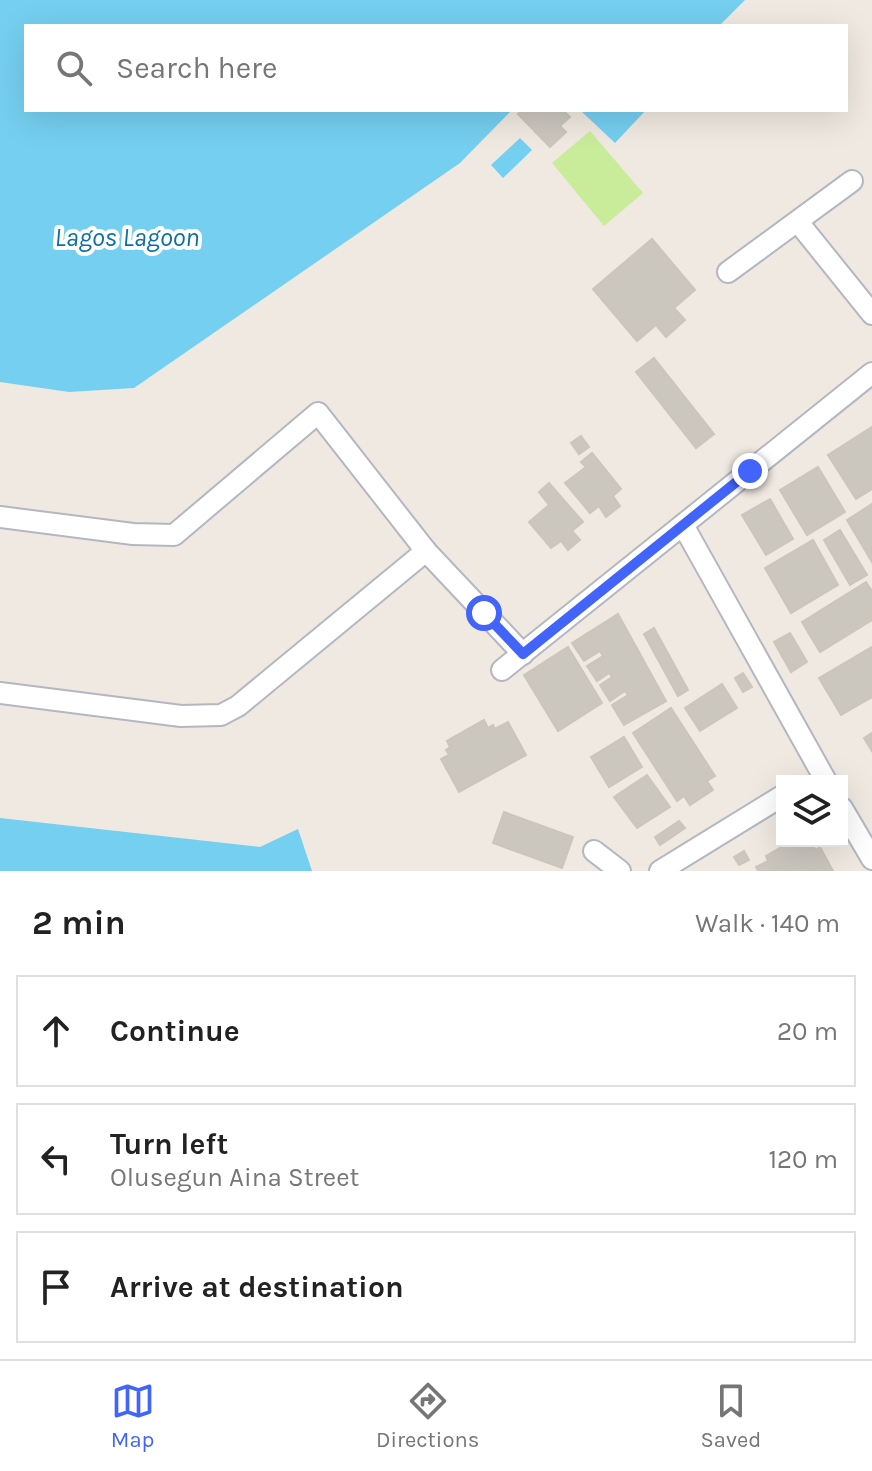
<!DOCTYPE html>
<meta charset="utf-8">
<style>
:root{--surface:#fff;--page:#f2f2f2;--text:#222;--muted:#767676;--line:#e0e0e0;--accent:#4264fb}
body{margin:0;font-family:Karla,sans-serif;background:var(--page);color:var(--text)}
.controls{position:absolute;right:24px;bottom:24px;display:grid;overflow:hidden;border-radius:0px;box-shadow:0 8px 32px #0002}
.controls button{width:72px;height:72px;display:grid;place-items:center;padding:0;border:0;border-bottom:2px solid var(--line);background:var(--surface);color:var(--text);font:40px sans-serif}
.stop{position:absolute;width:24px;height:24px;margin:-18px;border:6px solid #4264fb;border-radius:50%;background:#fff}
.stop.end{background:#4264fb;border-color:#fff;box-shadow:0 2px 8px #0008}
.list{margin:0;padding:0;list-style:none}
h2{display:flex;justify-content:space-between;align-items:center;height:104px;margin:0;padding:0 32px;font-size:34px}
h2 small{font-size:26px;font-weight:400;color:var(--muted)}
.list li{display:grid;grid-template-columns:52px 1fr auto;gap:24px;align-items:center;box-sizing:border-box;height:112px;margin:0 16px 16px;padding:0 16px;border:2px solid var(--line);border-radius:0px}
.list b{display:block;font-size:30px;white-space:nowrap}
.list p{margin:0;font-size:26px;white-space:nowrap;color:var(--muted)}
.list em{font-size:26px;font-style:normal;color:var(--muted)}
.icon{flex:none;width:44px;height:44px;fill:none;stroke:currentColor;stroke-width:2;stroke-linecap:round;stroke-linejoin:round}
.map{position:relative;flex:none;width:872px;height:871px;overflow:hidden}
.search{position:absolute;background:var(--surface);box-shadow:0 8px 32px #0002;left:24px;right:24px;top:24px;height:88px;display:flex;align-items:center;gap:20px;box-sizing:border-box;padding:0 28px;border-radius:0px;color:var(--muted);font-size:30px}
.sheet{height:488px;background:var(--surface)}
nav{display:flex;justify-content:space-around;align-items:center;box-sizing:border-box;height:112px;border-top:2px solid var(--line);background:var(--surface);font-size:22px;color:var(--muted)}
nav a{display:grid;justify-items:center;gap:4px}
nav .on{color:var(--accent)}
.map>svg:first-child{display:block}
.pitch{fill:#c9ec9a}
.water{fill:#75cff0}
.building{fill:#cbc7bf;stroke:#cbc5ba;stroke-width:2}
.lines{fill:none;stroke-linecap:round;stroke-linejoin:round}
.minor-casing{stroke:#b4b7c1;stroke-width:24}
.minor{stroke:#fff;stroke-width:20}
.route{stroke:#4264fb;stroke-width:10}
.labels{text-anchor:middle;stroke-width:8;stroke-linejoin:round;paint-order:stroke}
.water-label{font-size:26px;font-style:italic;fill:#0d6fa3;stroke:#fff}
</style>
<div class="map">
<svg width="872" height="871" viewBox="0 0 872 871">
<rect width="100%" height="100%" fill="#efe9e1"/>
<!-- pitch -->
<path class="pitch" d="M590,131l53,62 -39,33 -52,-63z"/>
<!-- water -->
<g class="water">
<path d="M0,0h745l-26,26h-693v84h486l-52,53 -326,225 -65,4 -69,-10z"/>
<path d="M580,110h66l-31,33z"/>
<path d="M520,138l12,12 -29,28 -12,-13z"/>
<path d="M0,818l260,29 38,-18 14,42h-312z"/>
</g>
<!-- building -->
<g class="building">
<path d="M522,110h41l7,7 -10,9 6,6 -16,15 -32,-33z"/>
<path d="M652,239l43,51 -21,18 11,12 -19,17 -10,-12 -19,16 -44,-52z"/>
<path d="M654,358l60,76 -18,14 -60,-76z"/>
<path d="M872,427v62l-16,10 -28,-44z"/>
<path d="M581,436l8,11 -10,7 -8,-11z"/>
<path d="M592,453l29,36 -8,7 7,10 -14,11 -7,-11 -9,7 -25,-30 21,-16 -5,-5z"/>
<path d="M818,467l27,45 -38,23 -27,-45z"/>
<path d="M549,483l34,39 -11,9 8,9 -12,10 -7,-9 -10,7 -22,-26 20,-17 -10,-13z"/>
<path d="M770,499l23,40 -27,16 -24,-40z"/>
<path d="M872,504v58l-25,-42z"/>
<path d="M840,530l27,45 -17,10 -26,-45z"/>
<path d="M813,540l25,45 -47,28 -26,-45z"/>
<path d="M866,582l6,9v29l-52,32 -18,-30z"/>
<path d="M618,614l48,87 -42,24 -12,-20 16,-10 -3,-4 -15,10 -10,-16 12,-8 -3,-4 -12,8 -10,-15 16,-10 -3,-5 -16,10 -12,-18z"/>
<path d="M654,628l34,62 -10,6 -34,-62z"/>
<path d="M790,633l17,29 -16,10 -17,-30z"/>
<path d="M568,647l34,56 -44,28 -34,-56z"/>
<path d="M872,647v50l-31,18 -22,-37z"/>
<path d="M743,673l9,14 -9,5 -8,-14z"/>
<path d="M722,684l15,24 -37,23 -15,-23z"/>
<path d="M671,708l44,68 -8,5 6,9 -23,15 -6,-9 -7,5 -44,-68z"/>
<path d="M484,720l4,8 5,-3 2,4 13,-7 18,33 -67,37 -18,-33 8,-4 -3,-5 4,-3 -3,-6z"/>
<path d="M872,733v18l-8,-13z"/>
<path d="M624,737l18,30 -33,20 -18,-30z"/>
<path d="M647,775l23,32 -33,21 -23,-31z"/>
<path d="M504,812l69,25 -11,31 -69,-25z"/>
<path d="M679,821l6,7 -25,17 -5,-8z"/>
<path d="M792,841h13l2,4 4,-2 5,7 4,-3 13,24h-75l-2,-4 12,-6 -2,-5z"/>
<path d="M744,851l5,9 -10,5 -5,-8z"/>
</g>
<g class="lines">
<!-- minor casing -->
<g class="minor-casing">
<g id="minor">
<path d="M798,222l74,92"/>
<path d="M728,272l124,-91"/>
<path d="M0,517l133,17 41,1 144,-122 108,138 97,103"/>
<path d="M683,525l143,256"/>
<path d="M502,670l370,-297"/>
<path d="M0,693l181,23 40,-1 17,-9 188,-155"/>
<path d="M842,808l30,51"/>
<path d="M594,851l26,20"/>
<path d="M660,871l122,-75"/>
</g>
</g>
<!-- minor -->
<use href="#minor" class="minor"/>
</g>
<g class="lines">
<!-- route -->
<path class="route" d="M484,613l39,41 227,-183"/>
</g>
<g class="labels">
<!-- water labels -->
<g class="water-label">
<text x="127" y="246">Lagos Lagoon</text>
</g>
</g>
</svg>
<div class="controls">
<button><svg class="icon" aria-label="layers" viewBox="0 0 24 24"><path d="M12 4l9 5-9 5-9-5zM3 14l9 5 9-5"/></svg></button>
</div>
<div class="stop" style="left:484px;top:613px"></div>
<div class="stop end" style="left:750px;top:471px"></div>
<div class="search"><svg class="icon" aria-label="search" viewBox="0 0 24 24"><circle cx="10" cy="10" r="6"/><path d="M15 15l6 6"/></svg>Search here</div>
</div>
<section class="sheet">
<h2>2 min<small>Walk · 140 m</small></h2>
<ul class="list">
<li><svg class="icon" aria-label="ahead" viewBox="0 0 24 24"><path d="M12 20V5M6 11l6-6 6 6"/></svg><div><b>Continue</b></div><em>20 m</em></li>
<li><svg class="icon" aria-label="left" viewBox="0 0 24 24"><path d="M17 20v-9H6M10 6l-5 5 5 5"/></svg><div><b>Turn left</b><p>Olusegun Aina Street</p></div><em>120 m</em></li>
<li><svg class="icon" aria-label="arrive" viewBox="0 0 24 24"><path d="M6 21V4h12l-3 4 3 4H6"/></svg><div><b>Arrive at destination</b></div></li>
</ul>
</section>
<nav>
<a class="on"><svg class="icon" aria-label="map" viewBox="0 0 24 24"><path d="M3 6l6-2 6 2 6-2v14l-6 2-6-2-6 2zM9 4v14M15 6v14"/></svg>Map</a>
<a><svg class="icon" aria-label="directions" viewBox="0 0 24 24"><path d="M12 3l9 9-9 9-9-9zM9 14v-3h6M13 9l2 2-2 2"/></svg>Directions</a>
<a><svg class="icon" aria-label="saved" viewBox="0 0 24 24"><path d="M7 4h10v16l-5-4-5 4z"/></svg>Saved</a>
</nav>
